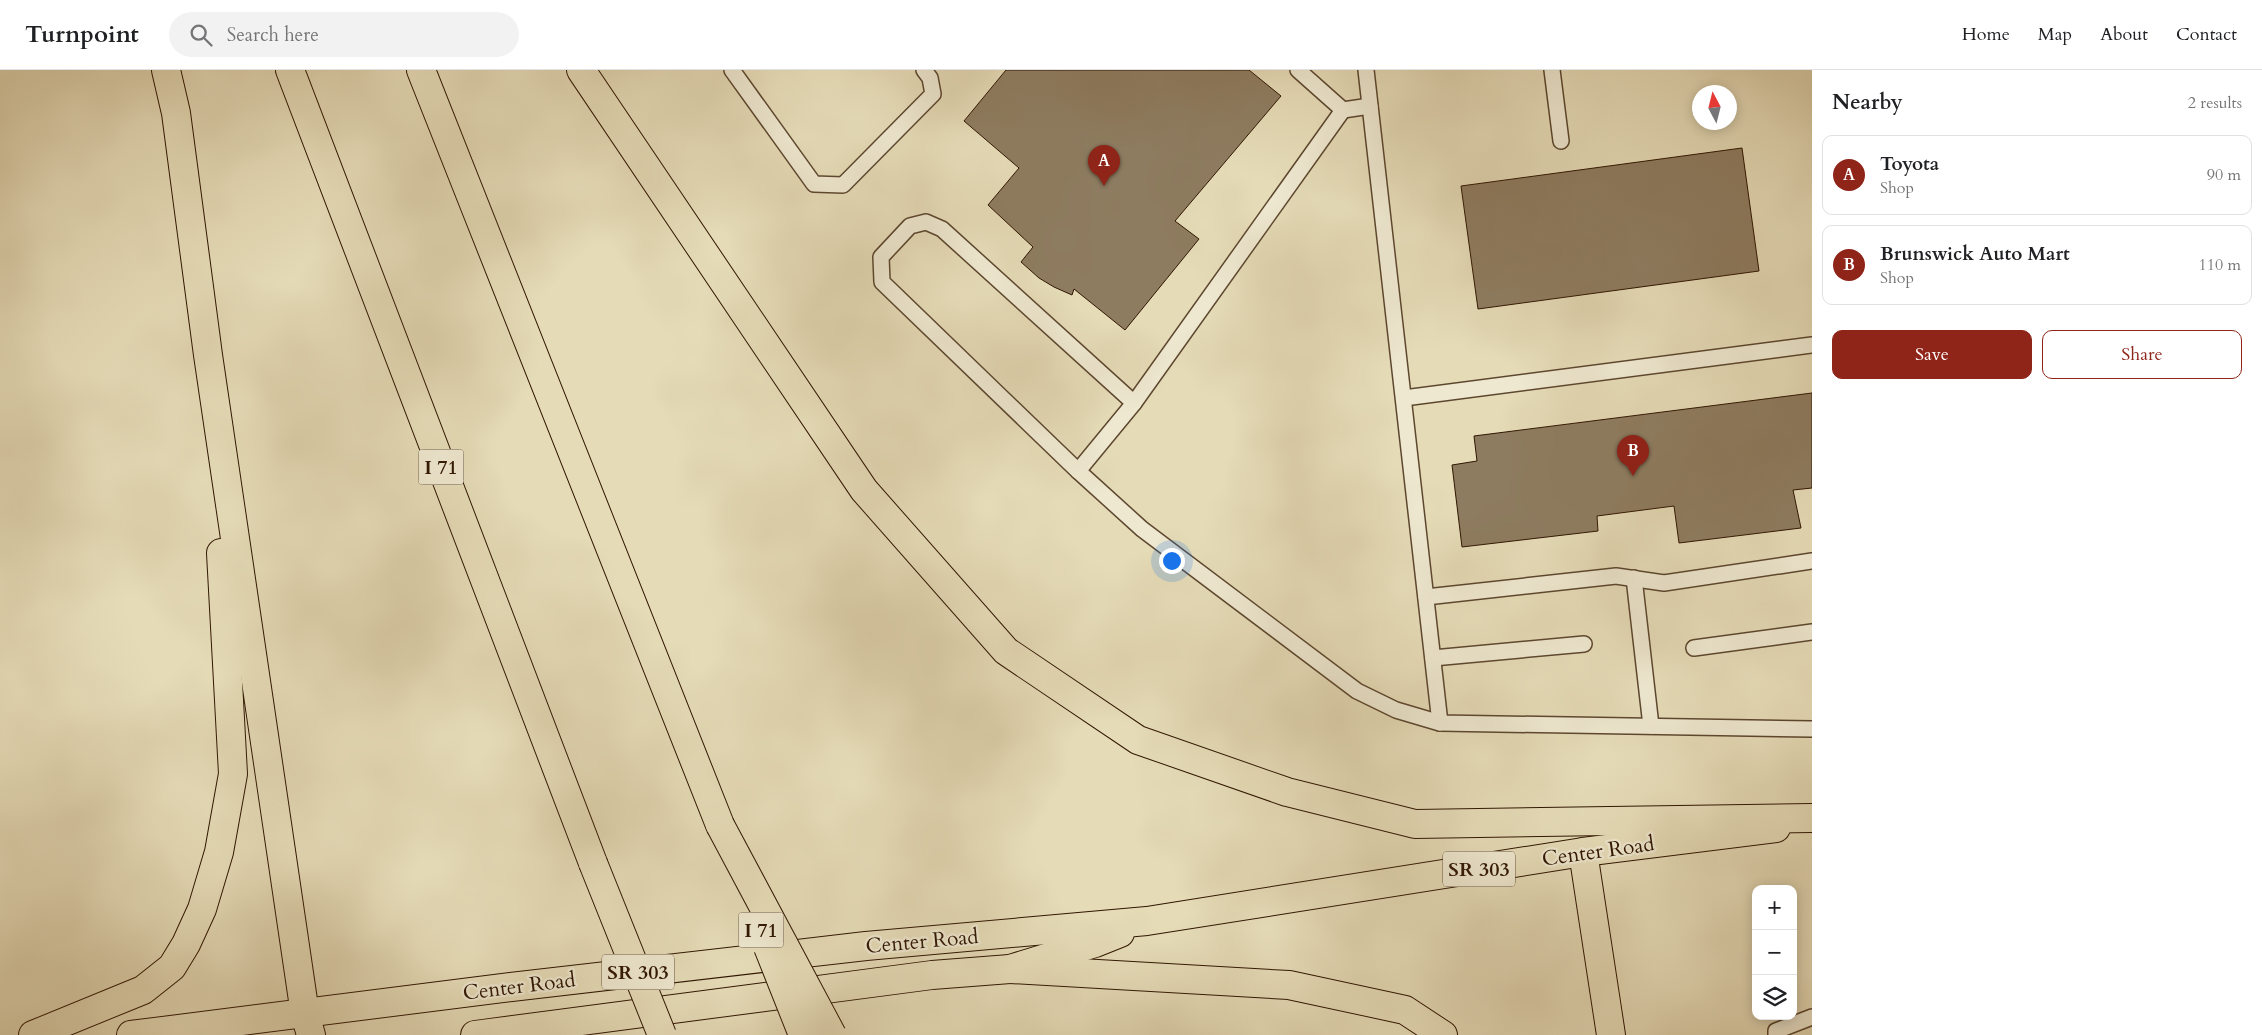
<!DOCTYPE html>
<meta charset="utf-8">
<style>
:root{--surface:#fff;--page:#f2f2f2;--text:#202124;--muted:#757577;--line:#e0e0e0;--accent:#8f2418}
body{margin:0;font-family:Cardo,serif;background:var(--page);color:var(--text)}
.controls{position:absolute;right:15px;bottom:15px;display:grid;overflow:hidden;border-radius:10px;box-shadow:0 2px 12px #0003}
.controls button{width:45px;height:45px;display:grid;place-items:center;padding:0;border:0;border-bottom:1px solid var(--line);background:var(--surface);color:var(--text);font:25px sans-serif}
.compass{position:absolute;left:1692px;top:15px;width:45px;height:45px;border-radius:50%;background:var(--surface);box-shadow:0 2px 12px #0003;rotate:353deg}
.you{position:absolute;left:1171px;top:490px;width:18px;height:18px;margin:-12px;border:4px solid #fff;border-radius:50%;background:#1a73e8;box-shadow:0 0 0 8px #1a73e833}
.badge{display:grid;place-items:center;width:32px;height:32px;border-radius:50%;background:var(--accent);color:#fff;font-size:16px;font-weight:700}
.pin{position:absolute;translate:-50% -41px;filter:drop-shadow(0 1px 2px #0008)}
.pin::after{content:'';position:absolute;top:26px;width:18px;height:15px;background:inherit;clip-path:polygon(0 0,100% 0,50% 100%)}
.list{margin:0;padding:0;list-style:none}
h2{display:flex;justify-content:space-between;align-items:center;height:65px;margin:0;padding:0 20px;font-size:21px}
h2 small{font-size:16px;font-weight:400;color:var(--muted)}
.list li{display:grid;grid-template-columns:32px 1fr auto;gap:15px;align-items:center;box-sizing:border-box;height:80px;margin:0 10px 10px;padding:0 10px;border:1px solid var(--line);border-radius:10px}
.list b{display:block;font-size:19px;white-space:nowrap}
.list p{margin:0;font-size:16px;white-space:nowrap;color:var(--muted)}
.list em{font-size:16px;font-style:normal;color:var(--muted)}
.actions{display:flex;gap:10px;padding:15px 20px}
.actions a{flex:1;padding:11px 0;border:1px solid var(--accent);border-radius:10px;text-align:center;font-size:18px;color:var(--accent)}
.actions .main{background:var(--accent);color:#fff}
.icon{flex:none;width:28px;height:28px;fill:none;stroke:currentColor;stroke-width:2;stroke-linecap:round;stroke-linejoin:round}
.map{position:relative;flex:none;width:1812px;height:965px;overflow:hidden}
header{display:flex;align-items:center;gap:30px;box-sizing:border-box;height:70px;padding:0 25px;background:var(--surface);border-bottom:1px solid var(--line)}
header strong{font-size:24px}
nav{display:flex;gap:28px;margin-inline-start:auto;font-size:18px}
.search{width:350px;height:45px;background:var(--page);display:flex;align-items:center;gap:12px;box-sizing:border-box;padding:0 18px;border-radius:28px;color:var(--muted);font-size:19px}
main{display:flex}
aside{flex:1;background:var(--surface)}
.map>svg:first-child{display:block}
.building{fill:#8e7c60;stroke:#301602}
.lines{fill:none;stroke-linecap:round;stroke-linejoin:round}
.service-casing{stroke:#5d472f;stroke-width:18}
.primary-casing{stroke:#301602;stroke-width:30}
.motorway-casing{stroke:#301602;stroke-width:30}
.service{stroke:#eee8d0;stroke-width:15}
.primary{stroke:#e5dbb7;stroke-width:28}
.motorway{stroke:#e5dbb7;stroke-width:28}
.motorway-bridge-casing{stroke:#301602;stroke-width:30;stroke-linecap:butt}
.motorway-bridge{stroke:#e5dbb7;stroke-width:28}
.labels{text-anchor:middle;stroke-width:4.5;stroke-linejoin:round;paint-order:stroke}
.shield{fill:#eee8d0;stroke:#695540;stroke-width:1}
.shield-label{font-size:20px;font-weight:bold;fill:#301602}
.street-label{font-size:21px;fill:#301602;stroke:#eee8d0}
</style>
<header>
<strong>Turnpoint</strong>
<div class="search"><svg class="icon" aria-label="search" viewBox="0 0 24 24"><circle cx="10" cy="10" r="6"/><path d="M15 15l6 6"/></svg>Search here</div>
<nav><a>Home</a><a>Map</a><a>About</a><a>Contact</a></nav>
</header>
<main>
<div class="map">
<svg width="1812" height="965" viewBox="0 0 1812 965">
<rect width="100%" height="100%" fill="#e5dbb7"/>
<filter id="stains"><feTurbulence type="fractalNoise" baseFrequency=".004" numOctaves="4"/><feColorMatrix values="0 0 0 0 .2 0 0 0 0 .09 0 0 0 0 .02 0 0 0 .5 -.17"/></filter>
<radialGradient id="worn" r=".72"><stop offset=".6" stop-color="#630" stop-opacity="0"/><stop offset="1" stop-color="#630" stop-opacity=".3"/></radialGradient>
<!-- building -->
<g class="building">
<path d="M1006,0h243l32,26 -106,125 24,18 -74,91 -51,-41 -2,6 -18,-8 -15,-9 -18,-16 12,-15 -45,-42 31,-37 -55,-47z"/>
<path d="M1742,78l17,123 -281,38 -17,-123z"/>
<path d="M1812,323v95l-19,2 8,38 -122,15 -5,-37 -77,10 1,15 -136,16 -10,-82 25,-4 -3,-25z"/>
</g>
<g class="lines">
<!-- service casing -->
<g class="service-casing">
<g id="service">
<path d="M732,0l82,114 29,1 90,-91 -3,-16 -6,-8"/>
<path d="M1298,0l45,40 27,-4"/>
<path d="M1366,0l74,653 372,6"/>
<path d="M1552,0l9,71"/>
<path d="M1343,40l-209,293 -56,68 64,58 215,162 39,19 44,13"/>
<path d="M1404,328l408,-53"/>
<path d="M1078,401l-196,-189 -1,-25 29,-31 16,-4 16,7 192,174"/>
<path d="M1634,508l17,148"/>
<path d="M1426,527l190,-21 48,7 148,-22"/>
<path d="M1694,578l118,-16"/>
<path d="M1433,588l151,-14"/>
<path d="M1776,965v-4l36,-14"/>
</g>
</g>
<!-- primary casing -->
<g class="primary-casing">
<g id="primary">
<path d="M131,965l380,-48 355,-41 281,-25 436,-69 193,-24"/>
<path d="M475,965l457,-60 78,-6 85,-26 25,-10"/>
</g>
</g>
<!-- motorway casing -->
<g class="motorway-casing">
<g id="motorway">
<path d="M166,0l10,43 32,242 97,659 6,21"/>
<path d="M290,0l303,793"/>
<path d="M421,0l299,755"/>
<path d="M581,0l283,420 142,161 132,89 149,52 128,32 397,-6"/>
<path d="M1583,782l28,183"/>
<path d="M1010,899l279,16 116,25 38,25"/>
<path d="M33,965l110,-45 29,-23 14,-23 16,-35 17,-57 14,-78 -12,-221"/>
</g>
</g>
<!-- service -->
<use href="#service" class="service"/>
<!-- primary -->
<use href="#primary" class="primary"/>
<!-- motorway -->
<use href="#motorway" class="motorway"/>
<!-- motorway-bridge casing -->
<g class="motorway-bridge-casing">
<g id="motorway-bridge">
<path d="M720,755l112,210"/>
<path d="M593,793l69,172"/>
<path d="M768,877l35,88"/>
</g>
</g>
<!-- motorway-bridge -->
<use href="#motorway-bridge" class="motorway-bridge"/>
</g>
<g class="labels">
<!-- shield labels -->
<g class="shield">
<rect x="418.5" y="379.5" width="45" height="35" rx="4"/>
<rect x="1443" y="781.5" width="72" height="35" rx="4"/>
<rect x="738.5" y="842.5" width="45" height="35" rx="4"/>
<rect x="602" y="884.5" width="72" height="35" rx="4"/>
</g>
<g class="shield-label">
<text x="441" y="404">I 71</text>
<text x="1479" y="806">SR 303</text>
<text x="761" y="867">I 71</text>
<text x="638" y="909">SR 303</text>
</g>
<!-- street labels -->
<g class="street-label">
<text transform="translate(1598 781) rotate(-8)" y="7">Center Road</text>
<text transform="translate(922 871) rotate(-5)" y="7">Center Road</text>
<text transform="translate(519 916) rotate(-7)" y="7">Center Road</text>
</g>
</g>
<rect width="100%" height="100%" filter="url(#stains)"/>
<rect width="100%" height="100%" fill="url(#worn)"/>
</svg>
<div class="controls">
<button>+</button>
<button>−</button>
<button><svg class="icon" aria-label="layers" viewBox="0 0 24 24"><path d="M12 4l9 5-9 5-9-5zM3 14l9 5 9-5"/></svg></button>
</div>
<svg class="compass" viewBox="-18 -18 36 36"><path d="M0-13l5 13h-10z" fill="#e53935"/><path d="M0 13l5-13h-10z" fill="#757577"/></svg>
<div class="you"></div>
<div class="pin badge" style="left:1104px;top:116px">A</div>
<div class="pin badge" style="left:1633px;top:406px">B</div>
</div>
<aside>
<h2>Nearby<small>2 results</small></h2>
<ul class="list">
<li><span class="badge">A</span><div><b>Toyota</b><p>Shop</p></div><em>90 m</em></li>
<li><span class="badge">B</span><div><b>Brunswick Auto Mart</b><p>Shop</p></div><em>110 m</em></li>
</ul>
<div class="actions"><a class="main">Save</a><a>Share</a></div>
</aside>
</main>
